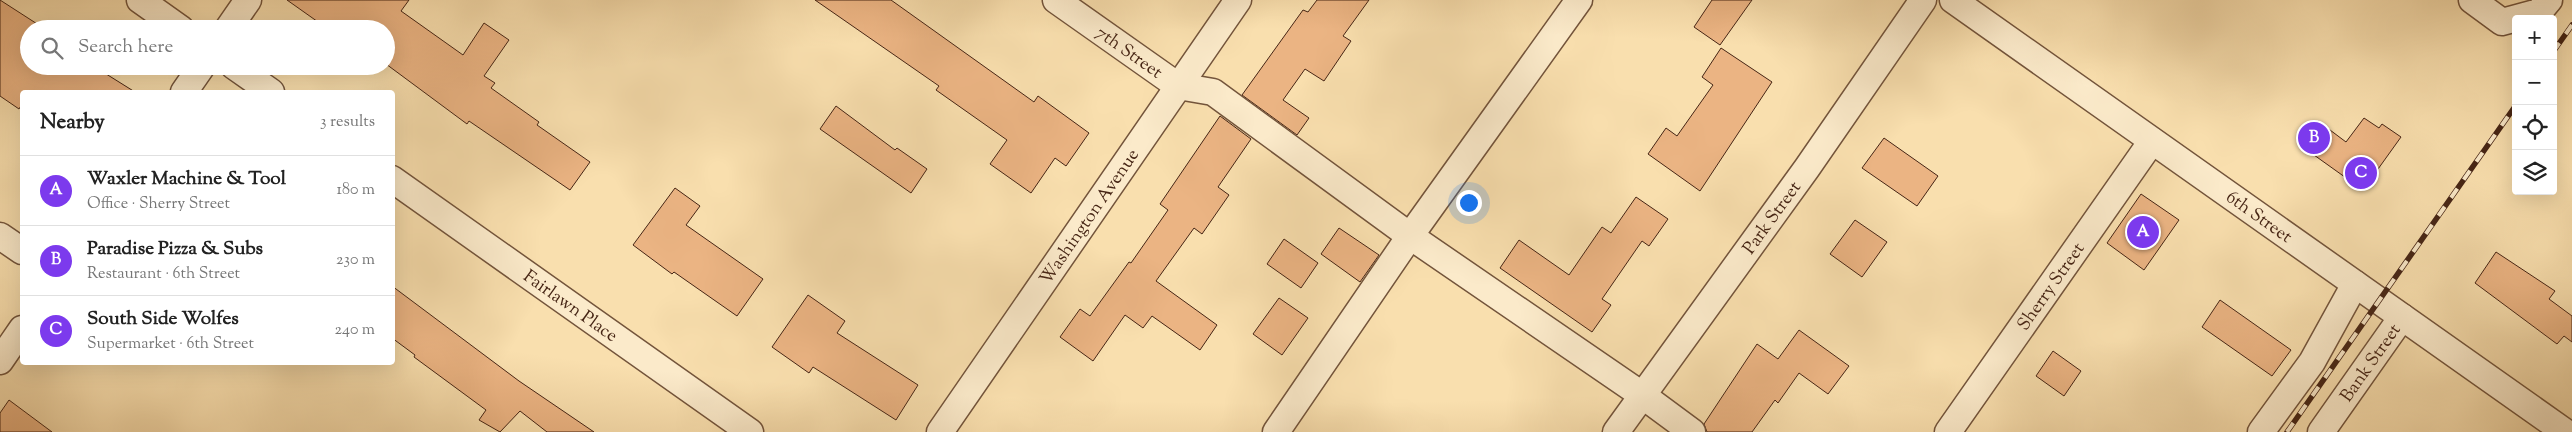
<!DOCTYPE html>
<meta charset="utf-8">
<style>
:root{--surface:#fff;--page:#f6f6f6;--text:#222;--muted:#767676;--line:#e0e0e0;--accent:#7c3aed}
body{margin:0;font-family:"Sorts Mill Goudy",serif;background:var(--page);color:var(--text)}
.controls{position:absolute;right:15px;top:15px;display:grid;overflow:hidden;border-radius:5px;box-shadow:0 5px 20px #0002}
.controls button{width:45px;height:45px;display:grid;place-items:center;padding:0;border:0;border-bottom:1px solid var(--line);background:var(--surface);color:var(--text);font:25px sans-serif}
.you{position:absolute;left:1468px;top:202px;width:18px;height:18px;margin:-12px;border:4px solid #fff;border-radius:50%;background:#1a73e8;box-shadow:0 0 0 8px #1a73e833}
.badge{display:grid;place-items:center;width:32px;height:32px;border-radius:50%;background:var(--accent);color:#fff;font-size:16px;font-weight:700}
.pin{position:absolute;translate:-50% -50%;border:2px solid #fff;box-shadow:0 1px 5px #0006}
.list{margin:0;padding:0;list-style:none}
h2{display:flex;justify-content:space-between;align-items:center;height:65px;margin:0;padding:0 20px;font-size:21px}
h2 small{font-size:16px;font-weight:400;color:var(--muted)}
.list li{display:grid;grid-template-columns:32px 1fr auto;gap:15px;align-items:center;box-sizing:border-box;height:70px;padding:0 20px;border-top:1px solid var(--line)}
.list b{display:block;font-size:19px;white-space:nowrap}
.list p{margin:0;font-size:16px;white-space:nowrap;color:var(--muted)}
.list em{font-size:16px;font-style:normal;color:var(--muted)}
.icon{flex:none;width:28px;height:28px;fill:none;stroke:currentColor;stroke-width:2;stroke-linecap:round;stroke-linejoin:round}
.map{position:relative;flex:none;width:2572px;height:432px;overflow:hidden}
.search{position:absolute;background:var(--surface);box-shadow:0 5px 20px #0002;left:20px;top:20px;width:375px;height:55px;display:flex;align-items:center;gap:12px;box-sizing:border-box;padding:0 18px;border-radius:28px;color:var(--muted);font-size:19px}
.panel{position:absolute;background:var(--surface);box-shadow:0 5px 20px #0002;left:20px;top:90px;width:375px;height:275px;border-radius:5px}
.map>svg:first-child{display:block}
.building{fill:#ebb483;stroke:#462515}
.lines{fill:none;stroke-linecap:round;stroke-linejoin:round}
.minor-casing{stroke:#73543b;stroke-width:29}
.minor{stroke:#fbeaca;stroke-width:26}
.rail-casing{stroke:#462515;stroke-width:5.5}
.rail{stroke:#fbeaca;stroke-width:4;stroke-dasharray:11;stroke-linecap:butt}
.labels{text-anchor:middle;stroke-width:4;stroke-linejoin:round;paint-order:stroke}
.street-label{font-size:18px;fill:#462515;stroke:#fbeaca}
</style>
<div class="map">
<svg width="2572" height="432" viewBox="0 0 2572 432">
<rect width="100%" height="100%" fill="#f9dfae"/>
<filter id="stains"><feTurbulence type="fractalNoise" baseFrequency=".004" numOctaves="4"/><feColorMatrix values="0 0 0 0 .2 0 0 0 0 .09 0 0 0 0 .02 0 0 0 .5 -.17"/></filter>
<radialGradient id="worn" r=".72"><stop offset=".6" stop-color="#630" stop-opacity="0"/><stop offset="1" stop-color="#630" stop-opacity=".3"/></radialGradient>
<!-- building -->
<g class="building">
<path d="M0,0l45,29h-16v37h72l4,3 -2,3 32,20h-113v12l-3,5 -19,-13z"/>
<path d="M287,0h122l-8,11 62,44 21,-32 25,17 -25,36 11,7 -4,5 48,34 -2,3 53,37 -20,28 -101,-69 -2,3 -81,-60v-35h-58z"/>
<path d="M815,0h76l143,102 4,-6 51,37 -23,33 -11,-8 -24,35 -41,-29 17,-24 -71,-50 3,-4z"/>
<path d="M1317,0h52l-26,36 8,5 -27,40 -19,-12 -22,31 26,18 -12,17 -55,-40 61,-85 5,2z"/>
<path d="M1712,0h40l-32,45 -26,-18z"/>
<path d="M1721,48l51,34 -72,109 -52,-37 18,-26 11,8 36,-51 -11,-8z"/>
<path d="M836,106l59,44 2,-2 30,21 -16,24 -91,-64z"/>
<path d="M1220,116l31,23 -33,48 11,8 -27,39 -8,-6 -38,53 61,44 -17,25 -48,-34 -9,12 -18,-13 -32,46 -33,-24 20,-28 10,7 39,-54 2,1 37,-53 -8,-6z"/>
<path d="M2364,118l15,10 3,-4 19,13 -38,53 -63,-45 18,-24 28,21z"/>
<path d="M1884,138l54,38 -21,30 -55,-38z"/>
<path d="M675,188l25,18 -14,19 77,54 -26,37 -63,-44 -2,2 -39,-29z"/>
<path d="M2141,194l38,26 -35,50 -37,-27z"/>
<path d="M1636,197l32,22 -19,27 -7,-5 -40,58 9,6 -19,27 -92,-64 19,-28 50,35 33,-48 9,6z"/>
<path d="M1855,220l32,22 -25,35 -32,-23z"/>
<path d="M1339,228l40,27 -19,27 -39,-28z"/>
<path d="M1284,239l34,24 -17,25 -34,-24z"/>
<path d="M2496,252l59,39 -6,8 23,17v26l-8,-6 -7,8 -82,-61z"/>
<path d="M392,286l127,95 75,51h-47l-27,-21 -20,21 -21,-12 7,-10 -72,-53 1,-2 -23,-17z"/>
<path d="M808,295l37,26 -8,12 81,52 -22,35 -83,-53 -4,6 -37,-26z"/>
<path d="M1279,298l29,20 -26,37 -29,-21z"/>
<path d="M2220,300l71,50 -19,26 -70,-49z"/>
<path d="M1799,330l50,36 -21,28 -29,-21 -21,30 -3,-3 -23,32h-45l-3,-8 53,-80 21,15z"/>
<path d="M2053,351l28,20 -17,25 -28,-20z"/>
<path d="M9,400l43,32h-52v-19z"/>
</g>
<g class="lines">
<!-- minor casing -->
<g class="minor-casing">
<g id="minor">
<path d="M140,0l41,29"/>
<path id="s1" d="M1056,0l122,86 35,6 197,144 232,159 50,37"/>
<path id="s2" d="M1953,0l612,432"/>
<path d="M2472,0l30,22 37,-10 10,-12"/>
<path d="M228,29l20,-29"/>
<path d="M234,66l37,26"/>
<path d="M184,92l18,-26"/>
<path id="s3" d="M392,179l358,253"/>
<path d="M0,236l22,15"/>
<path d="M0,361l22,-32"/>
<path id="s4" d="M940,432l298,-432"/>
<path d="M1276,432l134,-196 169,-236"/>
<path id="s5" d="M1616,432l191,-264 116,-168"/>
<path id="s6" d="M1948,432l204,-291"/>
<path d="M2261,432l51,-70 43,-78"/>
<path id="s7" d="M2321,432l81,-115"/>
</g>
</g>
<!-- minor -->
<use href="#minor" class="minor"/>
<!-- rail casing -->
<g class="rail-casing">
<g id="rail">
<path d="M2553,52l19,-27"/>
<path d="M2287,432l229,-327"/>
</g>
</g>
<!-- rail -->
<use href="#rail" class="rail"/>
</g>
<g class="labels">
<!-- street labels -->
<g class="street-label">
<text dy="6" stroke="none"><textPath href="#s1" startOffset="90">7th Street</textPath></text>
<text dy="6" stroke="none"><textPath href="#s4" startOffset="262">Washington Avenue</textPath></text>
<text dy="6" stroke="none"><textPath href="#s5" startOffset="265">Park Street</textPath></text>
<text dy="6" stroke="none"><textPath href="#s2" startOffset="375">6th Street</textPath></text>
<text dy="6" stroke="none"><textPath href="#s6" startOffset="178">Sherry Street</textPath></text>
<text dy="6" stroke="none"><textPath href="#s3" startOffset="219">Fairlawn Place</textPath></text>
<text dy="6" stroke="none"><textPath href="#s7" startOffset="85">Bank Street</textPath></text>
</g>
</g>
<rect width="100%" height="100%" filter="url(#stains)"/>
<rect width="100%" height="100%" fill="url(#worn)"/>
</svg>
<div class="controls">
<button>+</button>
<button>−</button>
<button><svg class="icon" aria-label="locate" viewBox="0 0 24 24"><circle cx="12" cy="12" r="6"/><path d="M12 2v4M12 18v4M2 12h4M18 12h4"/></svg></button>
<button><svg class="icon" aria-label="layers" viewBox="0 0 24 24"><path d="M12 4l9 5-9 5-9-5zM3 14l9 5 9-5"/></svg></button>
</div>
<div class="you"></div>
<div class="pin badge" style="left:2143px;top:232px">A</div>
<div class="pin badge" style="left:2314px;top:138px">B</div>
<div class="pin badge" style="left:2361px;top:173px">C</div>
<div class="search"><svg class="icon" aria-label="search" viewBox="0 0 24 24"><circle cx="10" cy="10" r="6"/><path d="M15 15l6 6"/></svg>Search here</div>
<section class="panel">
<h2>Nearby<small>3 results</small></h2>
<ul class="list">
<li><span class="badge">A</span><div><b>Waxler Machine &amp; Tool</b><p>Office · Sherry Street</p></div><em>180 m</em></li>
<li><span class="badge">B</span><div><b>Paradise Pizza &amp; Subs</b><p>Restaurant · 6th Street</p></div><em>230 m</em></li>
<li><span class="badge">C</span><div><b>South Side Wolfes</b><p>Supermarket · 6th Street</p></div><em>240 m</em></li>
</ul>
</section>
</div>
